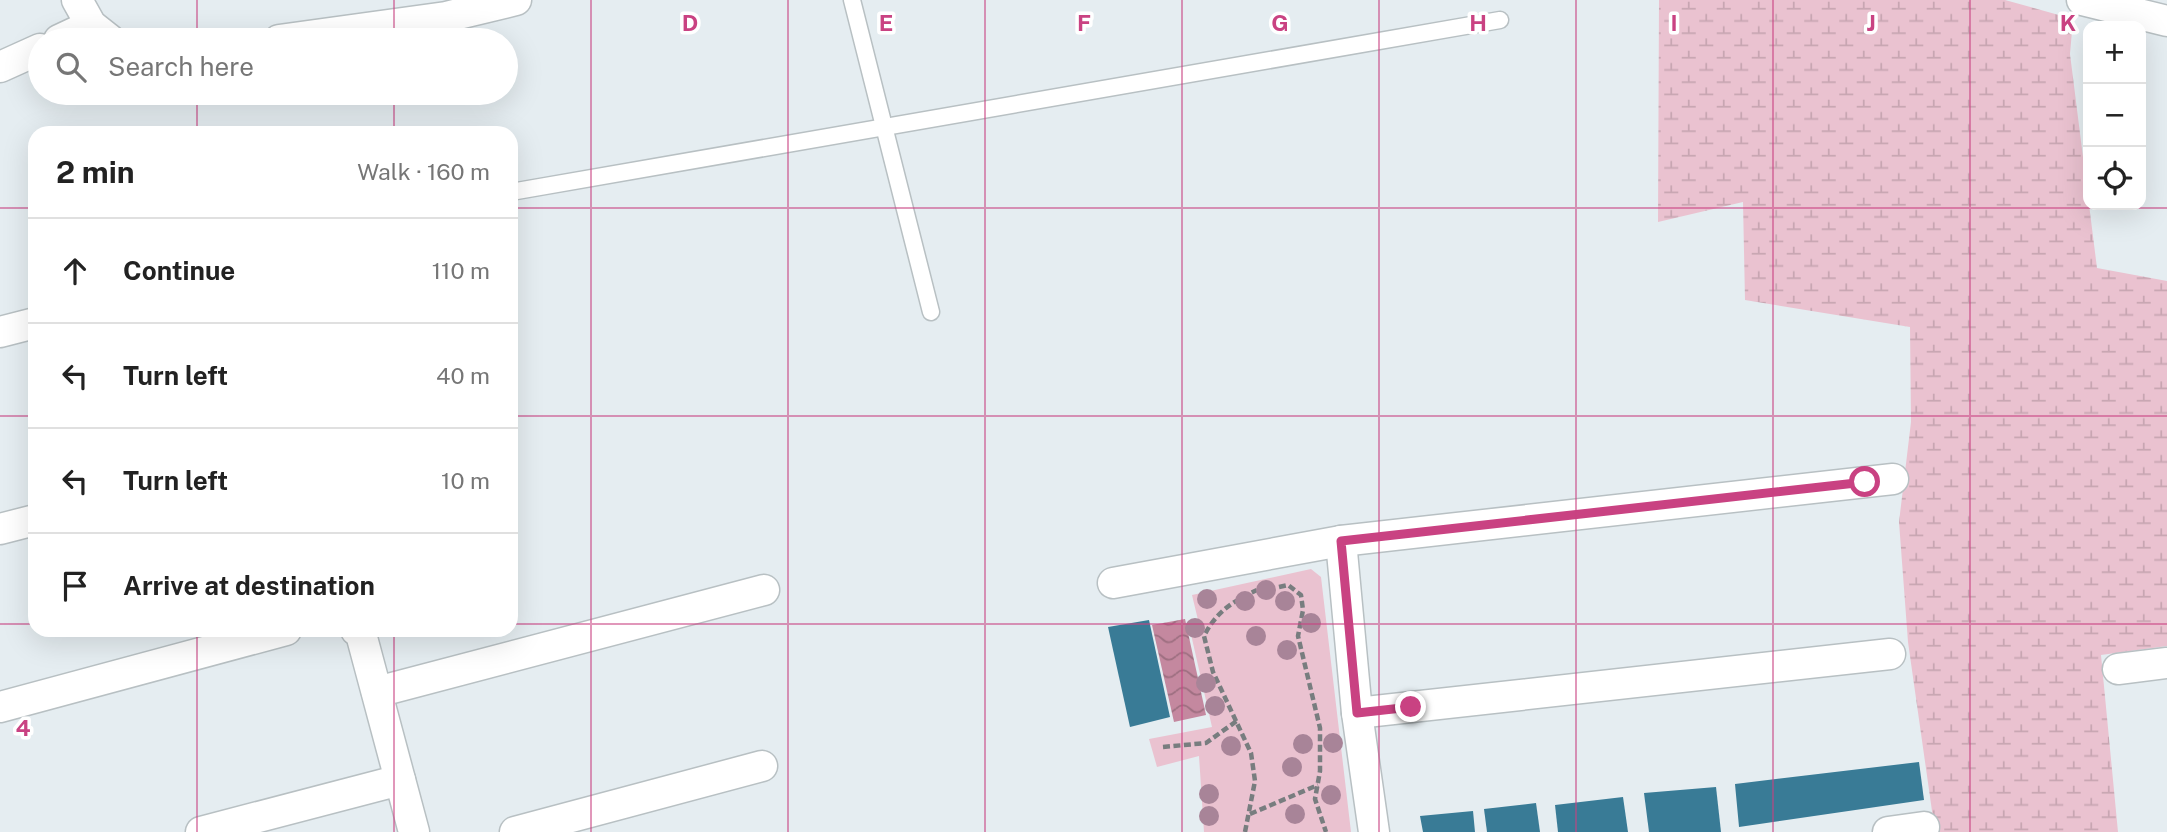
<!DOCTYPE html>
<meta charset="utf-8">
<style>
:root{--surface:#fff;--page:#f2f2f2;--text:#222;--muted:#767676;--line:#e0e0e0}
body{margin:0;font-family:"Public Sans",sans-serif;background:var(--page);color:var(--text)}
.controls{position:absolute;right:21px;top:21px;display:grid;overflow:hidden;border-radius:14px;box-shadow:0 7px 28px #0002}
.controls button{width:63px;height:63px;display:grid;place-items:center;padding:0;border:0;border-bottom:2px solid var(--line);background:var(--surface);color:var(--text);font:35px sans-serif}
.stop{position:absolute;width:21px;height:21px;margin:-16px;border:5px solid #c94282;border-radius:50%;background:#fff}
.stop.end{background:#c94282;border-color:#fff;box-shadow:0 2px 7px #0008}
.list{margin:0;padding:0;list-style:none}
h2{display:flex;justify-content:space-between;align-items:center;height:91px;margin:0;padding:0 28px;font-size:30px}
h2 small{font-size:23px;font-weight:400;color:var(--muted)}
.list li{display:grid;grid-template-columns:46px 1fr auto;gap:21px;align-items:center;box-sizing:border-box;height:105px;padding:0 28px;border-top:2px solid var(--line)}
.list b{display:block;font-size:26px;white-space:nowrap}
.list em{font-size:23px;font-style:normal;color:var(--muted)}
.icon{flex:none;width:38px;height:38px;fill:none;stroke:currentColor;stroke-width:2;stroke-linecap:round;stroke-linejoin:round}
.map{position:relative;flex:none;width:2167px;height:832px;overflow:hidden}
.search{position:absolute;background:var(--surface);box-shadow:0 7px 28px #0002;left:28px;top:28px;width:490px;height:77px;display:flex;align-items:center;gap:18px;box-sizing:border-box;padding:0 24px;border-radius:38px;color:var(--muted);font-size:26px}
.panel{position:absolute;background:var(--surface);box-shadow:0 7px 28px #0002;left:28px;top:126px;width:490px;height:511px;border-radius:21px}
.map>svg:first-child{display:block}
.wetland{fill:url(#wetland-marsh)}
.garden{fill:#eac2d0}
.water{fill:url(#water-waves)}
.building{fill:#397b96}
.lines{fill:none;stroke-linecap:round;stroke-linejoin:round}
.service-casing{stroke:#b8c0c3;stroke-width:19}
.minor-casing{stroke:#b8c0c3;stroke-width:33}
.path{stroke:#787d7f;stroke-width:4.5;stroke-dasharray:7 3.5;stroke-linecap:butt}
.service{stroke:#fff;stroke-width:16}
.minor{stroke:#fff;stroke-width:30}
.tree{fill:#a88498}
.route{stroke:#c94282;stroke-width:9}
.grid{fill:none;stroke:#c94282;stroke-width:2;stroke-opacity:0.55}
.grid-label{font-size:23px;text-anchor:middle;font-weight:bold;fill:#c94282;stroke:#fff;stroke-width:7;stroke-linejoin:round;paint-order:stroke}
</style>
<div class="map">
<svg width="2167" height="832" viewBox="0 0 2167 832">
<defs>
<pattern id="wetland-marsh" width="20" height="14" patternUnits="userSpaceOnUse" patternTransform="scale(1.75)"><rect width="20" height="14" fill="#eac2d0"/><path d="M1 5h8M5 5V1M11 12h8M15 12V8" fill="none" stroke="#c8a6b2"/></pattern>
<pattern id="water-waves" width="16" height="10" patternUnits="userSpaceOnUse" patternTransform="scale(1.75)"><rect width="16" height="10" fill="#c4889f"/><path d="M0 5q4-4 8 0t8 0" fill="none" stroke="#9e6f81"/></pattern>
</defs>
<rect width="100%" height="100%" fill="#e5edf1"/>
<!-- wetland -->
<path class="wetland" d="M1659,0h346l68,19 -3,35 27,214 70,13v365l-66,9 17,177h-183l-27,-190 -9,-120 12,-100 -1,-95 -165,-27 -2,-98 -85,20z"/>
<!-- garden -->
<path class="garden" d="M1311,569l10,8 30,255h-147l-5,-76 -42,11 -8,-28 63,-12 -24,-106 10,-1 -6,-25z"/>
<!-- water -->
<path class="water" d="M1185,619l21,96 -32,7 -22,-97z"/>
<!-- building -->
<g class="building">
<path d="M1149,620l21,97 -40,10 -22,-100z"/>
<path d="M1919,762l5,38 -185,27 -4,-43z"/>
<path d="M1716,787l5,45h-72l-5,-39z"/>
<path d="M1623,797l5,35h-70l-3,-27z"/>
<path d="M1536,803l4,29h-53l-3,-23z"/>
<path d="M1473,811l2,21h-52l-3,-16z"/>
</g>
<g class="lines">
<!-- service casing -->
<g class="service-casing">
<g id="service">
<path d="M852,0l79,312"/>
<path d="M511,192l989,-172"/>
</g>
</g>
<!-- minor casing -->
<g class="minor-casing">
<g id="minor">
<path d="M77,0l14,25 19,15"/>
<path d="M2082,0l85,21"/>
<path d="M59,40l32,-15"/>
<path d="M279,40l167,-23 70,-17"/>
<path d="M0,67l40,-18"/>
<path d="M0,332l35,-9"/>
<path d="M0,529l35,-9"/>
<path d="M1341,541l16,172 17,119"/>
<path d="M1113,583l228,-42 552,-62"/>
<path d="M356,630l5,4 53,198"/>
<path d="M2118,669l49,-6"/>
<path d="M377,692l387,-102"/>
<path d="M0,707l286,-77"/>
<path d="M1357,713l533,-59"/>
<path d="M201,832l199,-52"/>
<path d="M515,832l247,-66"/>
<path d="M1888,832l36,-5"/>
</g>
</g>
<!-- path -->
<g class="path">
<path d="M1279,587l9,-2 13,10 2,15 -5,26 22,92v43l-5,28 11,33"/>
<path d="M1163,747l43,-4 32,-23"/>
<path d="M1250,814l68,-29"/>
<path d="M1245,832l10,-51 -4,-28 -38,-81 -9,-36c12,-24 29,-35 53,-46"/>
</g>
<!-- service -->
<use href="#service" class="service"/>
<!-- minor -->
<use href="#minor" class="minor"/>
</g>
<!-- trees -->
<g class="tree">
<circle cx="1266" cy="590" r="10"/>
<circle cx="1207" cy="599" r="10"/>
<circle cx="1245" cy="601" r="10"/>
<circle cx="1285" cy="601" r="10"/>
<circle cx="1311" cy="623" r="10"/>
<circle cx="1195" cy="628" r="10"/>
<circle cx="1256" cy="636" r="10"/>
<circle cx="1287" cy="650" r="10"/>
<circle cx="1206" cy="683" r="10"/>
<circle cx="1215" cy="706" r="10"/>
<circle cx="1333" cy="743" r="10"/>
<circle cx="1303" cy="744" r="10"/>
<circle cx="1231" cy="746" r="10"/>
<circle cx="1292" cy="767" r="10"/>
<circle cx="1209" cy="794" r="10"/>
<circle cx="1331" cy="795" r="10"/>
<circle cx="1295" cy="814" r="10"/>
<circle cx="1209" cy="816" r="10"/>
</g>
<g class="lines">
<!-- route -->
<path class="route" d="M1411,707l-54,6 -16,-172 524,-59"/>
</g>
<!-- grid -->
<path class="grid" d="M197,0v40M394,0v40M591,0v832M788,0v832M985,0v832M1182,0v832M1379,0v832M1576,0v832M1773,0v832M1970,0v832M197,93v40M394,93v40M0,208h35M511,208h1656M0,416h35M511,416h1656M0,624h35M511,624h1656M197,630v202M394,630v202"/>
<g class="grid-label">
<text x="690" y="31">D</text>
<text x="886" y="31">E</text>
<text x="1084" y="31">F</text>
<text x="1280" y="31">G</text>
<text x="1478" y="31">H</text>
<text x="1674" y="31">I</text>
<text x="1871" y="31">J</text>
<text x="2068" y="31">K</text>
<text x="23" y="736">4</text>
</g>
</svg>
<div class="controls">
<button>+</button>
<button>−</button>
<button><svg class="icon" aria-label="locate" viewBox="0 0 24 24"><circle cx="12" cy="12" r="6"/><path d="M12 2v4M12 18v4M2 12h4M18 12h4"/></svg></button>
</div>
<div class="stop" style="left:1865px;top:482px"></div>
<div class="stop end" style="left:1411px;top:707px"></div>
<div class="search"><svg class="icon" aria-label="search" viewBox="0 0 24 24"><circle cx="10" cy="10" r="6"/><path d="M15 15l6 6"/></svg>Search here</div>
<section class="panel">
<h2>2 min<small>Walk · 160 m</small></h2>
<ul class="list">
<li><svg class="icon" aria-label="ahead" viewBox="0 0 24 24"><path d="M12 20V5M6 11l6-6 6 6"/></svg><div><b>Continue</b></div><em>110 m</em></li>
<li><svg class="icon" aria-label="left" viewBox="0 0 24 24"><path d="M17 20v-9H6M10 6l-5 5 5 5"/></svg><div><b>Turn left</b></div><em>40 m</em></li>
<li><svg class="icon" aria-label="left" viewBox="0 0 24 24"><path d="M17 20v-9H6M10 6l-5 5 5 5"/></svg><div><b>Turn left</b></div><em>10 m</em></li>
<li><svg class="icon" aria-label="arrive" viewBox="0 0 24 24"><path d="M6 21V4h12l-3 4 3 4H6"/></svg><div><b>Arrive at destination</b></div></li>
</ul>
</section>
</div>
